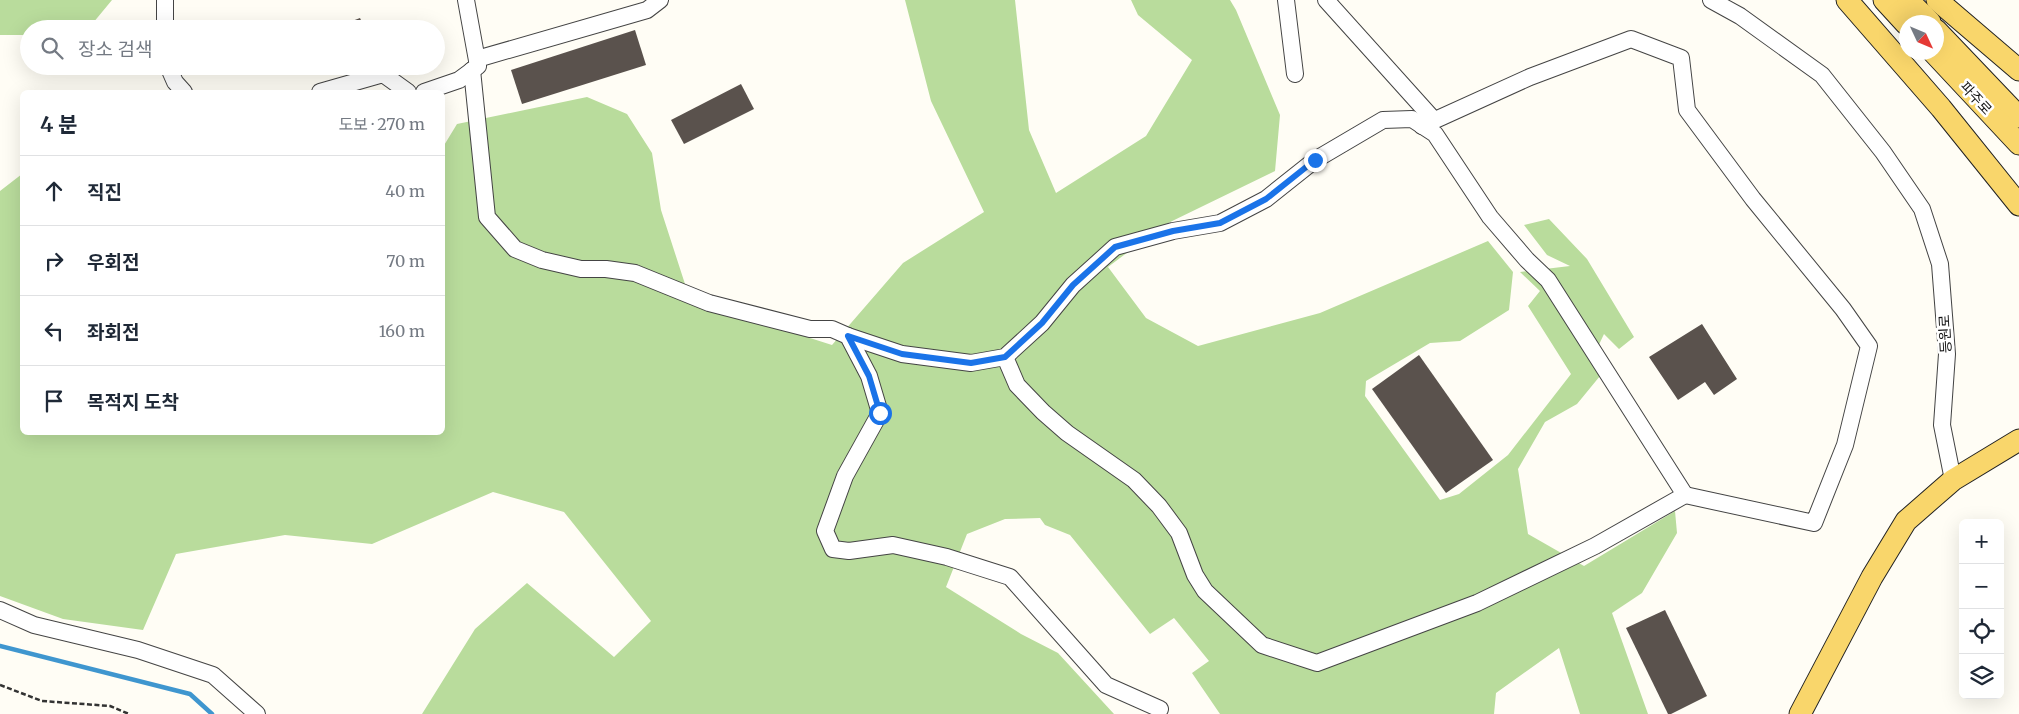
<!DOCTYPE html>
<html lang="ko">
<meta charset="utf-8">
<style>
:root{--surface:#fff;--page:#f2f2f3;--text:#1f2937;--muted:#747a83;--line:#e0e1e3}
body{margin:0;font-family:Merriweather,"Noto Sans KR",serif;background:var(--page);color:var(--text)}
.controls{position:absolute;right:15px;bottom:15px;display:grid;overflow:hidden;border-radius:8px;box-shadow:0 5px 20px #0002}
.controls button{width:45px;height:45px;display:grid;place-items:center;padding:0;border:0;border-bottom:1px solid var(--line);background:var(--surface);color:var(--text);font:25px sans-serif}
.compass{position:absolute;left:1899px;top:15px;width:45px;height:45px;border-radius:50%;background:var(--surface);box-shadow:0 5px 20px #0002;rotate:134deg}
.stop{position:absolute;width:15px;height:15px;margin:-11px;border:4px solid #1a73e8;border-radius:50%;background:#fff}
.stop.end{background:#1a73e8;border-color:#fff;box-shadow:0 1px 5px #0008}
.list{margin:0;padding:0;list-style:none}
h2{display:flex;justify-content:space-between;align-items:center;height:65px;margin:0;padding:0 20px;font-size:21px}
h2 small{font-size:16px;font-weight:400;color:var(--muted)}
.list li{display:grid;grid-template-columns:32px 1fr auto;gap:15px;align-items:center;box-sizing:border-box;height:70px;padding:0 20px;border-top:1px solid var(--line)}
.list b{display:block;font-size:19px;white-space:nowrap}
.list em{font-size:16px;font-style:normal;color:var(--muted)}
.icon{flex:none;width:28px;height:28px;fill:none;stroke:currentColor;stroke-width:2;stroke-linecap:round;stroke-linejoin:round}
.map{position:relative;flex:none;width:2019px;height:714px;overflow:hidden}
.search{position:absolute;background:var(--surface);box-shadow:0 5px 20px #0002;left:20px;top:20px;width:425px;height:55px;display:flex;align-items:center;gap:12px;box-sizing:border-box;padding:0 18px;border-radius:28px;color:var(--muted);font-size:19px}
.panel{position:absolute;background:var(--surface);box-shadow:0 5px 20px #0002;left:20px;top:90px;width:425px;height:345px;border-radius:8px}
.map>svg:first-child{display:block}
.forest{fill:#b9dc9c}
.lines{fill:none;stroke-linecap:round;stroke-linejoin:round}
.stream{stroke:#3f96cf;stroke-width:4.5}
.building{fill:#5a524d}
.minor-casing{stroke:#444;stroke-width:18}
.major-casing{stroke:#222;stroke-width:23}
.path{stroke:#333;stroke-width:2.5;stroke-dasharray:5 2.5;stroke-linecap:butt}
.minor{stroke:#fff;stroke-width:16}
.major{stroke:#f9d66b;stroke-width:21}
.route{stroke:#1a73e8;stroke-width:6}
.labels{text-anchor:middle;stroke-width:5;stroke-linejoin:round;paint-order:stroke}
.street-label{font-size:14px;fill:#111;stroke:#fff}
</style>
<div class="map">
<svg width="2019" height="714" viewBox="0 0 2019 714">
<rect width="100%" height="100%" fill="#fffdf5"/>
<!-- forest -->
<g class="forest">
<path d="M0,0h112l-24,29h-59v6h-29z"/>
<path d="M905,0h110l14,130 27,63 90,-57 46,-76 -54,-45 -7,-15h99l6,10 44,105 -5,56 -111,54 -56,42 38,51 52,28 122,-33 168,-72 25,31 -4,38 -49,31 -30,2 -64,38 -1,15 75,104 19,-6 49,-39 63,-81 -43,-68 12,-15 -20,-19 50,-6 -23,-11 -23,-30 25,-6 38,40 47,78 -15,12 -15,-15 -8,17 4,25 -23,28 -32,18 -27,47 10,65 56,32 91,-55 2,22 -35,60 -30,20 36,101h-68l-21,-66 -63,45 -2,21h-274l-28,-41 17,-12 -35,-43 -24,16 -80,-99 -25,-10 -5,-7 -35,1 -38,15 -21,53 75,47 37,19 56,61h-692l53,-85 52,-46 87,74 37,-36 -87,-109 -71,-20 -121,52 -87,-9 -109,19 -33,76 -80,-11 -63,-23v-405l22,-17v258h420l1,-285 14,-23 130,-27 40,17 25,39 9,57 24,74 59,33 88,28 71,-82 81,-51 -53,-111z"/>
</g>
<g class="lines">
<!-- stream -->
<path class="stream" d="M0,646l190,48 22,20"/>
</g>
<!-- building -->
<g class="building">
<path d="M360,18l5,11h-34z"/>
<path d="M635,30l11,35 -124,39 -11,-34z"/>
<path d="M741,84l13,25 -70,35 -13,-24z"/>
<path d="M1702,324l35,55 -23,16 -9,-13 -27,18 -29,-43z"/>
<path d="M1419,355l74,105 -47,33 -74,-104z"/>
<path d="M1665,610l42,86 -36,18h-3l-42,-86z"/>
</g>
<g class="lines">
<!-- minor casing -->
<g class="minor-casing">
<g id="minor">
<path d="M165,0v29"/>
<path d="M1286,0l9,74"/>
<path d="M1326,0l108,120"/>
<path d="M1711,0l29,16 82,59 61,77 39,57 18,55 7,90 -5,71 11,55"/>
<path d="M477,59l170,-49 13,-10"/>
<path d="M168,66l7,16 9,10"/>
<path d="M472,70l15,147 28,32 27,11 39,9h25l29,4 74,30 101,26h22l16,7 21,40 11,37 -35,63 -20,55 8,18 16,2 44,-6 54,12 63,20 96,108 54,24"/>
<path d="M320,92l63,-18 25,18"/>
<path d="M424,92l35,-12 19,-14 -12,-66"/>
<path d="M1422,126l108,-49 101,-38 50,19 6,52 66,89 90,110 26,37 -24,99 -31,78 -129,-28"/>
<path d="M848,336l54,18 69,9 34,-6 37,-34 31,-38 42,-38 58,-16 47,-8 46,-24 49,-39 68,-40 29,-1 23,15 55,83 37,43 21,20 137,215 -90,51 -118,57 -160,60 -55,-18 -57,-54 -10,-16 -16,-42 -20,-27 -25,-26 -67,-47 -24,-21 -26,-27 -12,-28"/>
<path d="M0,610l34,15 104,25 75,25 44,39"/>
</g>
</g>
<!-- major casing -->
<g class="major-casing">
<g id="major">
<path d="M1847,0l94,108 78,97"/>
<path d="M1884,0l22,24"/>
<path d="M1908,0l22,22"/>
<path d="M1937,0l82,70"/>
<path d="M1936,30l83,87"/>
<path d="M1933,52l86,92"/>
<path d="M1800,714l72,-137 34,-56 47,-41 66,-40"/>
</g>
</g>
<!-- path -->
<path class="path" d="M0,685l42,16 68,5 19,8"/>
<!-- minor -->
<use href="#minor" class="minor"/>
<!-- major -->
<use href="#major" class="major"/>
</g>
<g class="lines">
<!-- route -->
<path class="route" d="M880,413l-11,-37 -21,-40 54,18 69,9 34,-6 37,-34 31,-38 42,-38 58,-16 47,-8 46,-24 49,-39"/>
</g>
<g class="labels">
<!-- street labels -->
<g class="street-label">
<text transform="translate(1976 98) rotate(47)" y="5">파주로</text>
<text transform="translate(1945 334) rotate(-93)" y="5">등원로</text>
</g>
</g>
</svg>
<div class="controls">
<button>+</button>
<button>−</button>
<button><svg class="icon" aria-label="locate" viewBox="0 0 24 24"><circle cx="12" cy="12" r="6"/><path d="M12 2v4M12 18v4M2 12h4M18 12h4"/></svg></button>
<button><svg class="icon" aria-label="layers" viewBox="0 0 24 24"><path d="M12 4l9 5-9 5-9-5zM3 14l9 5 9-5"/></svg></button>
</div>
<svg class="compass" viewBox="-18 -18 36 36"><path d="M0-13l5 13h-10z" fill="#e53935"/><path d="M0 13l5-13h-10z" fill="#747a83"/></svg>
<div class="stop" style="left:880px;top:413px"></div>
<div class="stop end" style="left:1315px;top:160px"></div>
<div class="search"><svg class="icon" aria-label="search" viewBox="0 0 24 24"><circle cx="10" cy="10" r="6"/><path d="M15 15l6 6"/></svg>장소 검색</div>
<section class="panel">
<h2>4 분<small>도보 · 270 m</small></h2>
<ul class="list">
<li><svg class="icon" aria-label="ahead" viewBox="0 0 24 24"><path d="M12 20V5M6 11l6-6 6 6"/></svg><div><b>직진</b></div><em>40 m</em></li>
<li><svg class="icon" aria-label="right" viewBox="0 0 24 24"><path d="M7 20v-9h11M14 6l5 5-5 5"/></svg><div><b>우회전</b></div><em>70 m</em></li>
<li><svg class="icon" aria-label="left" viewBox="0 0 24 24"><path d="M17 20v-9H6M10 6l-5 5 5 5"/></svg><div><b>좌회전</b></div><em>160 m</em></li>
<li><svg class="icon" aria-label="arrive" viewBox="0 0 24 24"><path d="M6 21V4h12l-3 4 3 4H6"/></svg><div><b>목적지 도착</b></div></li>
</ul>
</section>
</div>
